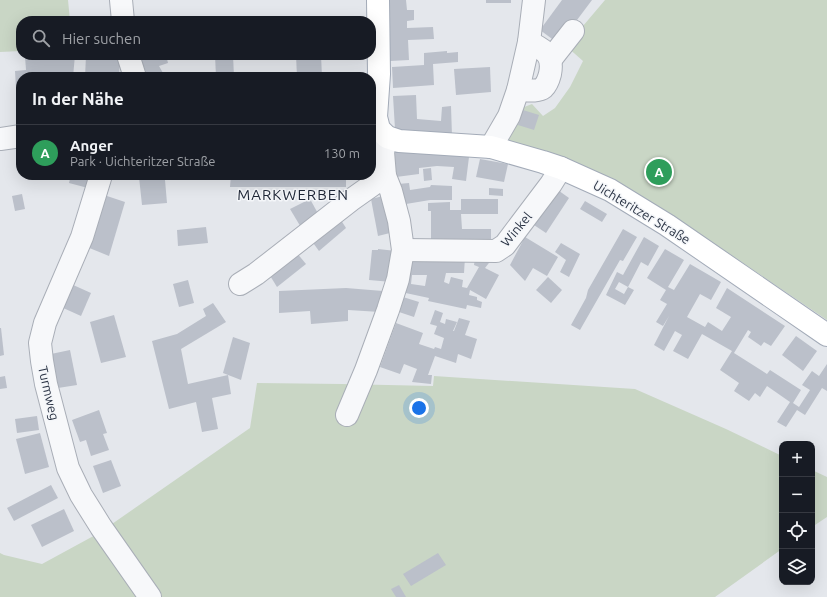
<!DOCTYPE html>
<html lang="de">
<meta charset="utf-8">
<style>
:root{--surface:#171b24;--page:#242831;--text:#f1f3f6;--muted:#9ea1a6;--line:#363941;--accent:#d93025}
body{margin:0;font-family:Ubuntu,sans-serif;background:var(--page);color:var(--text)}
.controls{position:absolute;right:12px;bottom:12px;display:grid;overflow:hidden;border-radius:8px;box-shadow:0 4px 16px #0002}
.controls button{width:36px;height:36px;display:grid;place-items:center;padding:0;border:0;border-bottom:1px solid var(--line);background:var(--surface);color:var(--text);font:20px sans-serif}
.you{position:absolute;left:419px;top:408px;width:14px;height:14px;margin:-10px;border:3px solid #fff;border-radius:50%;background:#1a73e8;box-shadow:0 0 0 6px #1a73e833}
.badge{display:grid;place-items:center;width:26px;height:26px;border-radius:50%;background:var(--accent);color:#fff;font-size:13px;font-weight:700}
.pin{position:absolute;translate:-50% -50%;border:2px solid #fff;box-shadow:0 1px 4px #0006}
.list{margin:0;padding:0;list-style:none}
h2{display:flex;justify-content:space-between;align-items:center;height:52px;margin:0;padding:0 16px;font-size:17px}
h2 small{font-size:13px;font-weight:400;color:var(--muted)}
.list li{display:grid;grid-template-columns:26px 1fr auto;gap:12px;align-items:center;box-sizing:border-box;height:56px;padding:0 16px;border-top:1px solid var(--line)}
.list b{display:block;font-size:15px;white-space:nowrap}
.list p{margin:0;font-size:13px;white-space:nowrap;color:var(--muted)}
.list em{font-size:13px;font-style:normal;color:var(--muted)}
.icon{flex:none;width:22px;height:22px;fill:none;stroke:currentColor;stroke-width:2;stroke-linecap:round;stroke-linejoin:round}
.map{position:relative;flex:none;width:827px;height:597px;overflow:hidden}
.search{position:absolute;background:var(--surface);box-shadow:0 4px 16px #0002;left:16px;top:16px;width:360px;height:44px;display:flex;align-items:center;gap:10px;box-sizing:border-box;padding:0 14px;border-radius:16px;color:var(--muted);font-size:15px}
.panel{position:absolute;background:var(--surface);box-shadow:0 4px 16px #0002;left:16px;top:72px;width:360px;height:108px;border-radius:16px}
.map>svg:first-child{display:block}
.green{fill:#c9d6c5}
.building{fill:#bbc0ca;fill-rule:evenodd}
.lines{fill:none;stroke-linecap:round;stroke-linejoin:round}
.minor-casing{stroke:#a9aeb7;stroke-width:24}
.major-casing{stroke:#a3abb8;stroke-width:24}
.minor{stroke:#f7f8fa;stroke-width:22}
.major{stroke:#fff;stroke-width:22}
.labels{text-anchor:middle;stroke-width:3;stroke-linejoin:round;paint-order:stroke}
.street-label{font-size:13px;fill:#2b3445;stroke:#f4f6f9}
.quarter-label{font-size:15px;letter-spacing:1px;fill:#1d2536;stroke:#f4f6f9}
</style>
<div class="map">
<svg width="827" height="597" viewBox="0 0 827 597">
<rect width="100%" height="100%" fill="#e4e7ec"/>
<!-- green -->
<g class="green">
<path d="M0,0h68l2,21h-49v30l-21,1z"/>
<path d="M605,0h222v320l-155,-105 -108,-57 -57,-18 12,-31 13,-5 11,12 12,-8 15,-21 13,-26 -17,-15z"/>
<path d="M434,376l201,13 91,40 56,27v93l-67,48h-715v-44l4,2 38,9 57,-31 151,-105 7,-45 85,1 91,2z"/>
<path d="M812,470l15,7v40l-15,10z"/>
</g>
<!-- building -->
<g class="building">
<path d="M388,0h18l1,10h7v10l-7,1v7l26,-1 1,12 -26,1 1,20 -19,1z"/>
<rect x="486" y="0" width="25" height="3"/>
<path d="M562,0h30l-33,44 -19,-14z"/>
<path d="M203,17l2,4h-12z"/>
<path d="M447,51v2l11,-1v10l-25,2 1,21 -41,3 -1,-21 32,-2v-12z"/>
<path d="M43,55h32l-2,22h-52v11h-5l-1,-17 11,-1 -1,-14z"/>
<path d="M139,55h27l2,8 -9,3 4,7 6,4h-21z"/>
<path d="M215,55h18l1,22h-18z"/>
<path d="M296,55h25l1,22h-25z"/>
<path d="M351,55h16v2l-16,-1z"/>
<path d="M86,56l34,1 -1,20h-34z"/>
<path d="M490,67l1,25 -35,3 -2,-26z"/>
<path d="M416,95l1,24 24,2 1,-14 9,-1 1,30 -57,-7 -2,-33z"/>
<path d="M523,110l16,5 -5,15 -16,-5z"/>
<path d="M425,149l44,8 -3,24 -14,-2 2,-12 -17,-1 -18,2v6l-23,3 -2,-26z"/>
<path d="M480,159l28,5 -4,18 -28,-5z"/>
<path d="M431,168l1,12 -8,1 -1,-12z"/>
<path d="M71,175h21l-4,13 -19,-5z"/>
<path d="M161,175h24v2l-20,3 2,23 -25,2 -3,-28z"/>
<path d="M231,175h115v12h-116z"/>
<path d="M409,183l1,7 20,-3 1,-2 21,1v14h-22l-30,5 -2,-21z"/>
<path d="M489,188l14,1v7l-14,-1z"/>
<path d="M555,188l14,10 -23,35 -15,-10z"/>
<path d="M22,194l3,15 -10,2 -3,-15z"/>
<path d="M104,195l21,7 -16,54 -22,-9z"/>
<path d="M387,195l7,37 -16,4 -7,-37z"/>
<path d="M310,199l11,20 -19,10 -12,-20z"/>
<path d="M461,199h37v15h-37l1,15h29v14l-60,-3v-29h-3v-8l22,-1v8h11z"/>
<path d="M585,201l22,13 -5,8 -22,-13z"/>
<path d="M339,217l7,11 -27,23 -8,-11z"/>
<path d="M206,227l2,16 -30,3 -1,-16z"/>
<path d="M623,229l14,8 -14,24 -3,-1 -40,70 -9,-5 15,-27 2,-8z"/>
<path d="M525,237l33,20 -11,19 -14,-8 -8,13 -15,-16z"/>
<path d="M644,237l15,9 -11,20 -7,-4 -13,25 -9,-5 -4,7 9,5 4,-7 6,3 -9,15 -19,-10 11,-23 6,3z"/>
<path d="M561,243l19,11 -11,23 -9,-5 6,-12 -11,-8z"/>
<path d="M378,249l18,2 -4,31 -23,-2 3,-30h6z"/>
<path d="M665,249l19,11 -16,27 6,3 16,-26 31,18 -10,18 -11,-6 -13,23 18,10 3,-5 14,9 9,-14 -15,-9 11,-20 58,38 -14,20 -7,-4 -3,4 -13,-9 3,-5 -3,-2 -14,23 33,21 3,-4 31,20 -8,13 6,4 11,-17 -8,-5 10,-14 7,5 8,-12v27l-5,-3 -17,27 -8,-5 -11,17 -9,-5 13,-20 -23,-16 -7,11 -5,-4 -6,8 -15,-10 5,-8 -19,-13 12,-19 -30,-17 -14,25 -15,-8 9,-16 -7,-4 -11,20 -10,-6 15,-29 -6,10 -7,-4 11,-18 -7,-4 6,-10 -19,-12z"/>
<path d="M296,252l10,12 -29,23 -8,-13z"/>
<path d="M407,255l58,2 -1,16h-18l-2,9 5,2 2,-7 12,3 -1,7 5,1 12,-21 -5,-2 1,-7 17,1 -7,9 14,7 -13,24 -16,-9 -1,5 8,2v3l5,2 -1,6 -14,-3 -1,4 -38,-8 1,-3 -28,-6zM412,275h15l-2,11 -14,-2z"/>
<path d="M548,277l14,13 -11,13 -15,-13z"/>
<path d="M188,280l6,23 -15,4 -6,-23z"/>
<path d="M71,284l20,9 -10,23 -20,-9z"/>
<path d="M346,288l37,3 -3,21 -32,-2v11l-37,3 -1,-13 -31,2v-22z"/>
<path d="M403,297l16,5 -5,15 -15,-5z"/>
<path d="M213,303l13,19 -45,27 7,35 40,-9 3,19 -19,4 6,31 -16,3 -6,-30 -27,7 -17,-68 25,-7 29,-18 -3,-7z"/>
<path d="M435,310l8,3 -3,9 5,2 1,-5 11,3 -4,9h1l5,-13 11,3 -5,14 12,4 -6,20 -13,-5 -2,9 -21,-7 -7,19h4l-1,9 -19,-2 5,-13 -13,-5 -4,10 -20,-7 16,-44 27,10 -4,11 15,5 1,-2 6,2 3,-11 -10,-4 3,-8 -7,-2z"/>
<path d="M114,315l12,42 -25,6 -11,-41z"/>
<path d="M0,328h1l3,27 -4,1z"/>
<path d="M796,336l21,15 -14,20 -21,-16z"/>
<path d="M233,337l17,6 -9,37 -18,-7z"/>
<path d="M70,350l7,35 -19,3 -7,-34z"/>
<path d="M5,376l2,12 -7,1v-12z"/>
<path d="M99,410l8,23 -4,1 6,16 -18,6 -5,-16 -6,2 -8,-22z"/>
<path d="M37,416l2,14 -22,3 -2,-14z"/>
<path d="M40,433l9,34 -24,7 -9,-35z"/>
<path d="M111,460l10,26 -18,7 -10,-27z"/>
<path d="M51,485l7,13 -44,23 -7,-13z"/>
<path d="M64,509l10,22 -32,16 -11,-22z"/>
<path d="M438,553l8,12 -35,21 -8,-12z"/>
<path d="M399,585l7,12h-10l-5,-8z"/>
</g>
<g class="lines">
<!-- minor casing -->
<g class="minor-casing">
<g id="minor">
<path d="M121,0l2,21"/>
<path d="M128,55l7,22"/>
<path d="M551,59l22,-28"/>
<path d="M518,90c7,0 20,2 25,-2 3,-3 6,-10 7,-14 4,-20 -6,-24 -21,-32"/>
<path d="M0,139l21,-3"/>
<path d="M491,147l18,-31 9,-26 11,-48 5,-42"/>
<path d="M101,175l-19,62 -37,86 -5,20 2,18 4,23 22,84 13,27 20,32 49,70"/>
<path d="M403,250l93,1 9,-6 46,-61 10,-16"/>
<path d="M240,284l16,-10 95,-74 34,-24"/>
<path d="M347,415l19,-45 22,-60 10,-31 5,-29 -4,-29 -8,-30 -6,-15 -2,-24 4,-15"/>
</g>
</g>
<!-- major casing -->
<g class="major-casing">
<path id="major" d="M378,0l1,74 -3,43 3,12 8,8 12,4 92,6 52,15 18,6 49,22 57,35 160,110"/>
</g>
<!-- minor -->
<use href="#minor" class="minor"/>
<!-- major -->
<use href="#major" class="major"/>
</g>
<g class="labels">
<!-- street labels -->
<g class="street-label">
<text transform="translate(642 212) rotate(31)" y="5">Uichteritzer Straße</text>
<text transform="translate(516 229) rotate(-50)" y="5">Winkel</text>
<text transform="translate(49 393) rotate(77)" y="5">Turmweg</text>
</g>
<!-- quarter labels -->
<g class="quarter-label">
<text x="293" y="200">MARKWERBEN</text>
</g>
</g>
</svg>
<div class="controls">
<button>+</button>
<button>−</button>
<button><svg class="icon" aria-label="locate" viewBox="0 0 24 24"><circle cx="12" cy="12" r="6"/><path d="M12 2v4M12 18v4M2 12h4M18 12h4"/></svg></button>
<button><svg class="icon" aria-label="layers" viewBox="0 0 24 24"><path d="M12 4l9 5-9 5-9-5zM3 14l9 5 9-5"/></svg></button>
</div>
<div class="you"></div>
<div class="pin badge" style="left:659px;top:172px;background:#2e9e5b">A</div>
<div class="search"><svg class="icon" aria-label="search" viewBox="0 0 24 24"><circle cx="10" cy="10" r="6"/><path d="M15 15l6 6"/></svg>Hier suchen</div>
<section class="panel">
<h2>In der Nähe<small></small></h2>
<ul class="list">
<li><span class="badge" style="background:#2e9e5b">A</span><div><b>Anger</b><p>Park · Uichteritzer Straße</p></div><em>130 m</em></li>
</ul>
</section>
</div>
